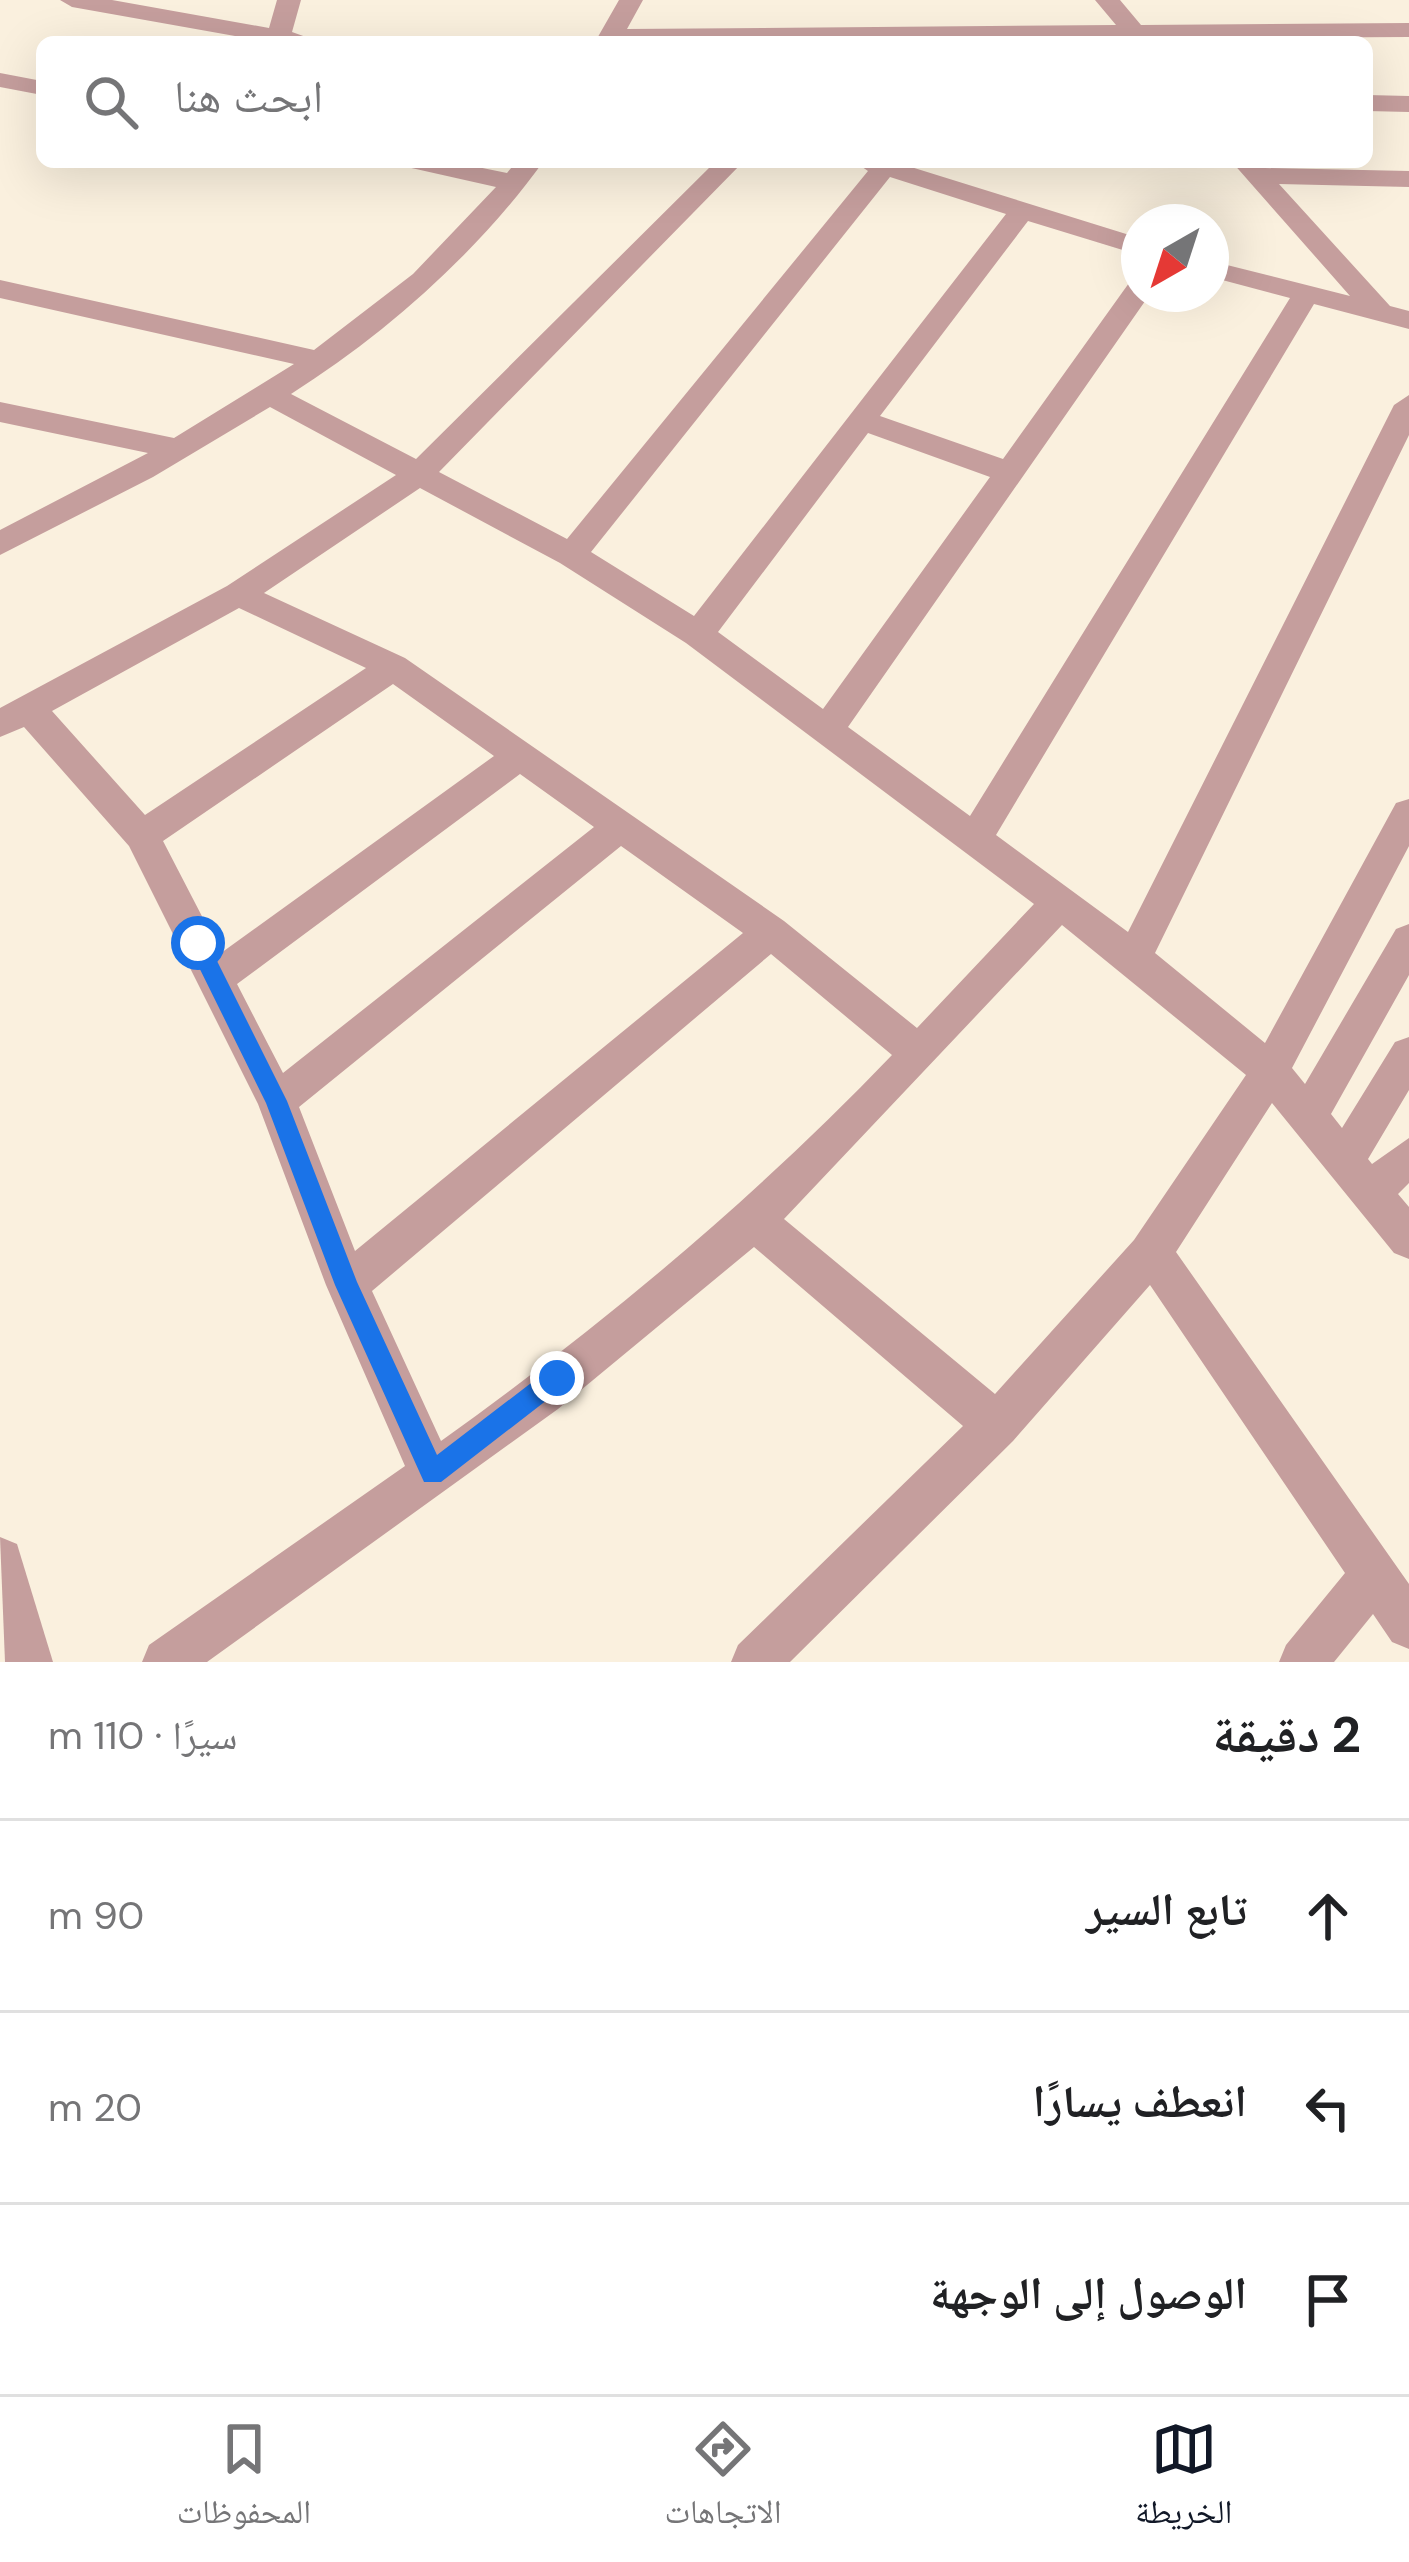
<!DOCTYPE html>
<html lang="ar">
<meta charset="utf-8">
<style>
:root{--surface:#fff;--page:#f6f6f6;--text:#202124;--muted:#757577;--line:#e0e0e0;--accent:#111827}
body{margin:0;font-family:"DM Sans","Noto Naskh Arabic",sans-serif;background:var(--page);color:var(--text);direction:rtl}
.compass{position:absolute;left:1121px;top:204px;width:108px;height:108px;border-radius:50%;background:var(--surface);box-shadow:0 12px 48px #0002;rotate:219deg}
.stop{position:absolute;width:36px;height:36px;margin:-27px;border:9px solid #1a73e8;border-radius:50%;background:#fff}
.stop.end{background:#1a73e8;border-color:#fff;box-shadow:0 3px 12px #0008}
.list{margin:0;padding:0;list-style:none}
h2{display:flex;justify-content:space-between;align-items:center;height:156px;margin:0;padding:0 48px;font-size:51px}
h2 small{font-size:39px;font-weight:400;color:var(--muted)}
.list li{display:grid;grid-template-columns:78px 1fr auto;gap:36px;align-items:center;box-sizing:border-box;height:192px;padding:0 48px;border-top:3px solid var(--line)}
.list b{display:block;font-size:45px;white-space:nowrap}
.list em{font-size:39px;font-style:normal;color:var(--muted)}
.icon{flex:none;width:66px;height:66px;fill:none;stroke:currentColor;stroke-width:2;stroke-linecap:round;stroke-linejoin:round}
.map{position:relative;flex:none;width:1409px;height:1662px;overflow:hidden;direction:ltr}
.search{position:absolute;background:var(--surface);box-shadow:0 12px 48px #0002;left:36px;right:36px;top:36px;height:132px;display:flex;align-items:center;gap:30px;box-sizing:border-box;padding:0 42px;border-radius:18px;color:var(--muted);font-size:45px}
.sheet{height:732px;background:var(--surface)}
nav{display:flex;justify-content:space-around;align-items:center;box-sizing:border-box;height:168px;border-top:3px solid var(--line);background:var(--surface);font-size:33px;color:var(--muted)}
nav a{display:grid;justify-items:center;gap:6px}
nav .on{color:var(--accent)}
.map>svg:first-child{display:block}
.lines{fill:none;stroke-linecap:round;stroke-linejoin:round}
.minor{fill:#c59e9d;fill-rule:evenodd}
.route{fill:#1a73e8}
</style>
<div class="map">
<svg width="1409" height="1662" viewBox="0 0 1409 1662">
<rect width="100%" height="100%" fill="#faf0de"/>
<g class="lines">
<!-- minor -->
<g class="minor">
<path d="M60,0h52l157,28 8,-28h24l-9,32 28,10h-52l-196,-35z"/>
<path d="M619,0h24l-16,29 489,-4 -21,-25h25l21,25 268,-2v14l-814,5z"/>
<path d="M0,73l42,8v14l-42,-8z"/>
<path d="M1367,95l42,1v16l-42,-1z"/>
<path d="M403,162h50l54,11 9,-11h27c-65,90 -156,171 -252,232l125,65 299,-297h28l-304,310 128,67 301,-368 -13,-9h40l244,76v17l-111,-34 -148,195 123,43 126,-176 10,-3v14h11l-302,433 122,89 320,-518 -79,-21v-16l139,35 -118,-134h27l6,6 144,3v16l-130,-3 111,122 19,5v18l-95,-25 -318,531 132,97 266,-527 15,-10v40l-254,518 110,90 131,-240 13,-4v47l-117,222 13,16 91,-155 13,-5v51l-78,139 11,14 53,-86 14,-5v53l-41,69 4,5 37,-26v45l-11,11 11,13v52l-15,-6 -122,-150 -96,149 233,332v65l-17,-7 -19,-28 -39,48h-55l7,-17 59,-72 -195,-288 -137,156 -223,221h-59l7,-17 225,-219 -209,-179 -196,162 -351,253h-65l7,-17 256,-179 -79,-181 -68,-181 -129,-258 -105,-119 -24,10v-29l227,-122 169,-111 -126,-68 -117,70 -153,78v-25l148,-77 -148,-31v-20l174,36 120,-74 -294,-66v-18l314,70 99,-76 83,-87 -89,-20zM890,177l116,37 -312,402 -103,-64zM868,433l122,44 -167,232 -105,-77zM420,488l140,75 126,80 348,261 -117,124 -133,-107 -379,-263 -141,-65zM239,608l127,60 -221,147 -93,-104zM393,684l101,72 -273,197 -58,-112zM520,774l74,53 -311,246 -46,-89zM621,846l122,87 -388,318 -56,-144zM1062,925l184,150 -112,165 -139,154 -211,-175zM771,954l121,101c-138,144 -289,270 -451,386l-69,-150z"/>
<path d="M0,1537l17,7 36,118h-48z"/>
</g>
</g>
<!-- route -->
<path class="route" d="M198,934l7,3 82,164 70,181 80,173 111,-85h17v16l-124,96h-17l-89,-197 -69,-182 -79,-160z"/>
</svg>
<svg class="compass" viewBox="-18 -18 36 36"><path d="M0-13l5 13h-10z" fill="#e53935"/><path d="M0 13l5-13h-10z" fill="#757577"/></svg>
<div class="stop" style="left:198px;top:943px"></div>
<div class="stop end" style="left:557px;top:1378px"></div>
<div class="search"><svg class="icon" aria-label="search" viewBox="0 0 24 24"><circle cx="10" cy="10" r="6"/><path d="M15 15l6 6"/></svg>ابحث هنا</div>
</div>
<section class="sheet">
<h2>2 دقيقة<small>سيرًا · 110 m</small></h2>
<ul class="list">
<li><svg class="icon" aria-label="ahead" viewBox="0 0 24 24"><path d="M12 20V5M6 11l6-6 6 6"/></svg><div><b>تابع السير</b></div><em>90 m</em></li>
<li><svg class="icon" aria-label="left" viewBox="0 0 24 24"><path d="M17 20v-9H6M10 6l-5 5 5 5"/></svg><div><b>انعطف يسارًا</b></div><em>20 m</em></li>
<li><svg class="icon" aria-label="arrive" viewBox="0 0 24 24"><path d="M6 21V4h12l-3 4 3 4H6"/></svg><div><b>الوصول إلى الوجهة</b></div></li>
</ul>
</section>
<nav>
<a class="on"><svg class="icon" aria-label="map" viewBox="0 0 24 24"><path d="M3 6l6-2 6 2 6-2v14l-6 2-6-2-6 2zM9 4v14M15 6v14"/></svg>الخريطة</a>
<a><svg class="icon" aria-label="directions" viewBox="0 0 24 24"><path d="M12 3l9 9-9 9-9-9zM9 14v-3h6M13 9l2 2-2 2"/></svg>الاتجاهات</a>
<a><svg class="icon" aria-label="saved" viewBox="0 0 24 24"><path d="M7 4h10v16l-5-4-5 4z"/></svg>المحفوظات</a>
</nav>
